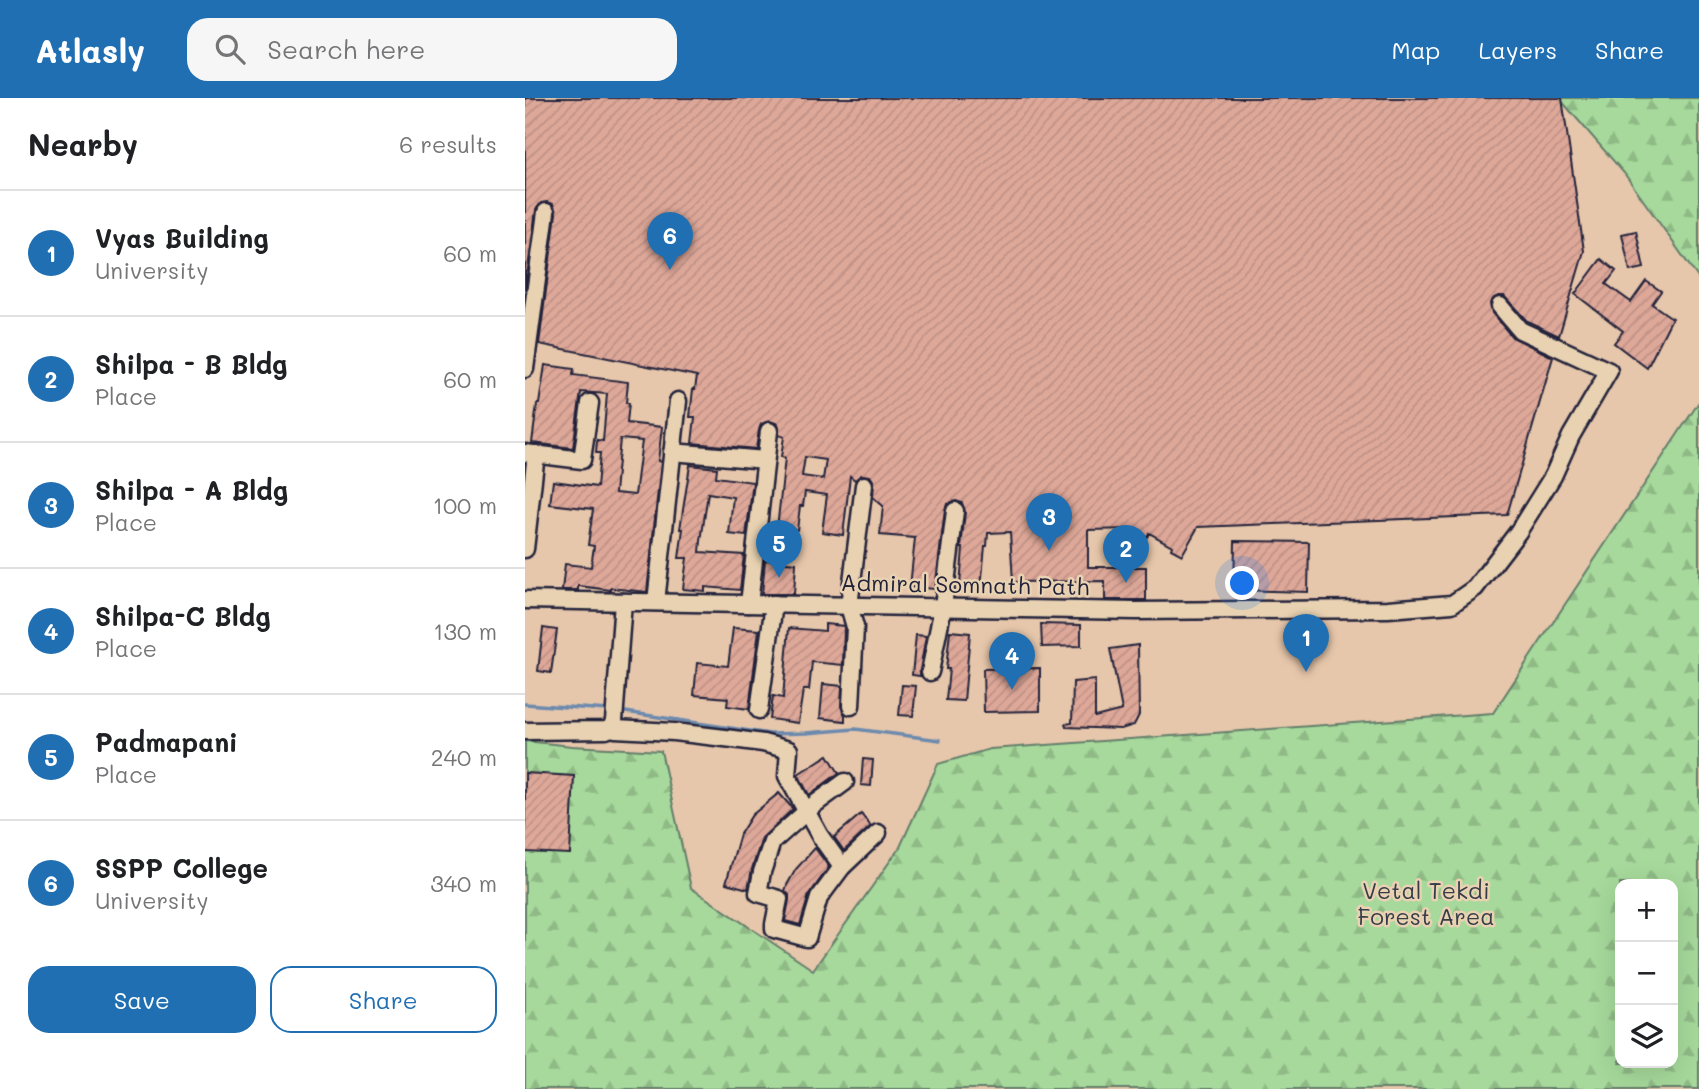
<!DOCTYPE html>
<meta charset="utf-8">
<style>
:root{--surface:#fff;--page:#f6f6f6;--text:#202124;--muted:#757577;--line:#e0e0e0;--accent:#1f6fb2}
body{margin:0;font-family:Mali,sans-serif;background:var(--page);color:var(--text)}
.controls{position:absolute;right:21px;bottom:21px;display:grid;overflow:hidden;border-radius:14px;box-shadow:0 7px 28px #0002}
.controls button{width:63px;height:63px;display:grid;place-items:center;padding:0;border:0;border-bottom:2px solid var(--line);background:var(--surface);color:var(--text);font:35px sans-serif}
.you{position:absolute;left:718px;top:486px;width:24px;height:24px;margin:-18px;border:5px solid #fff;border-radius:50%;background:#1a73e8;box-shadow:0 0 0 10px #1a73e833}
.badge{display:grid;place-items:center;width:46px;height:46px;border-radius:50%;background:var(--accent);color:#fff;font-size:23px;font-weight:700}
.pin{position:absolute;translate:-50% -58px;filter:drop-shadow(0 2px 4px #0008)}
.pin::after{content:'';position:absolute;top:37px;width:24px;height:21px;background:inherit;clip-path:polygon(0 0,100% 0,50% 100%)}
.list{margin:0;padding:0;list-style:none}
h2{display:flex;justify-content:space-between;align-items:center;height:91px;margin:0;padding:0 28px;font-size:30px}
h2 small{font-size:23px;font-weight:400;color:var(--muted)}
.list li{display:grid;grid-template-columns:46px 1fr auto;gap:21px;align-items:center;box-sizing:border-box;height:126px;padding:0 28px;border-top:2px solid var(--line)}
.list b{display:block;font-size:26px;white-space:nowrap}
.list p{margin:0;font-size:23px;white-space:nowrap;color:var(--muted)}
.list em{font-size:23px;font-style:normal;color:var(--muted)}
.actions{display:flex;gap:14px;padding:21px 28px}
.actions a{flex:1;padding:16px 0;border:2px solid var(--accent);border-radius:21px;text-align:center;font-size:24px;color:var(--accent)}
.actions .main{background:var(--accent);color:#fff}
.icon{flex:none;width:38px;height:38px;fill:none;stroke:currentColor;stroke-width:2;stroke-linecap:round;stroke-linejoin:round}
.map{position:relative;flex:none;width:1174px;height:991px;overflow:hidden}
header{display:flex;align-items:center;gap:42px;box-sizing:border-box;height:98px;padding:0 35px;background:var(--accent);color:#fff}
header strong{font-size:33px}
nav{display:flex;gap:38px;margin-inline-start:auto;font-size:24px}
.search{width:490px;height:63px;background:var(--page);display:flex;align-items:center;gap:18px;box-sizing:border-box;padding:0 24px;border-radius:21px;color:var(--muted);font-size:26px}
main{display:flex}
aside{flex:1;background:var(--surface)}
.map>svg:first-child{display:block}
.forest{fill:url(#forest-firs);stroke:#647e6b;stroke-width:2;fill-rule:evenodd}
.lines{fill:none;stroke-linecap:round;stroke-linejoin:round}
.stream{stroke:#6c8aae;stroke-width:3.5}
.building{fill:url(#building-hatch);stroke:#22223b;stroke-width:2;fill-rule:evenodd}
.street-casing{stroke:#22223b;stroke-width:21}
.street{stroke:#e8d2b1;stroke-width:16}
.labels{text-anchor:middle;stroke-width:5;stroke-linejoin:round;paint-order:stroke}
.street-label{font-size:23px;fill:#22223b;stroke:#e8d2b1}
.park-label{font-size:23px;fill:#363d49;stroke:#e8d2b1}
</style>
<header>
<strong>Atlasly</strong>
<div class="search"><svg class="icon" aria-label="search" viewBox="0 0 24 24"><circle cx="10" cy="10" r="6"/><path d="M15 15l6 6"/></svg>Search here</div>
<nav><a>Map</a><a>Layers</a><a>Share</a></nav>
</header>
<main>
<aside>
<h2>Nearby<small>6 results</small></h2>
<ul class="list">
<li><span class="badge">1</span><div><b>Vyas Building</b><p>University</p></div><em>60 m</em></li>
<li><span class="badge">2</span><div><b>Shilpa - B Bldg</b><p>Place</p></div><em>60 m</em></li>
<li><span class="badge">3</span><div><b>Shilpa - A Bldg</b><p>Place</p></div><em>100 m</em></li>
<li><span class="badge">4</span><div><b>Shilpa-C Bldg</b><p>Place</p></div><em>130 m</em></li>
<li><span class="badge">5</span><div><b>Padmapani</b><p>Place</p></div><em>240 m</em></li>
<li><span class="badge">6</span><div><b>SSPP College</b><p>University</p></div><em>340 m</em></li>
</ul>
<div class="actions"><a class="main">Save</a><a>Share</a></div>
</aside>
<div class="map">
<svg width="1174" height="991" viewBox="0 0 1174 991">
<defs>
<pattern id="forest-firs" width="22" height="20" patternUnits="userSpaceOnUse" patternTransform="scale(1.75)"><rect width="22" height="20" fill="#a6d99b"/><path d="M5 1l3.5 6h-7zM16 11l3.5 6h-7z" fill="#8fba86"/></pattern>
<pattern id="building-hatch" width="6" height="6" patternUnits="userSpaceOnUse" patternTransform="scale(1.75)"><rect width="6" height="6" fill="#dea899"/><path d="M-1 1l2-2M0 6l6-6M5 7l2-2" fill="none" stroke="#be9085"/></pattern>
</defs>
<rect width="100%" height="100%" fill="#e7c7ab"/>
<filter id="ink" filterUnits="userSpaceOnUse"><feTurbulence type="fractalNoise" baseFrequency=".0143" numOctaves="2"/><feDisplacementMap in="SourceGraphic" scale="14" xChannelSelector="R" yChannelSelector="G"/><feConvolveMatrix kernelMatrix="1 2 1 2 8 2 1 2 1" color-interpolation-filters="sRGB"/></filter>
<g filter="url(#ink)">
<!-- forest -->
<g class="forest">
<path d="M1034,0h140v181l-75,-106z"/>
<path d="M1174,304v687h-1174v-348l47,5 89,5 30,137 122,82 87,-123 38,-83 52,-15 503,-36zM1095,786h53v179h-53z"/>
</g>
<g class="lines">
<!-- stream -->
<g class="stream">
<path d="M0,606l83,6"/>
<path d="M94,613l151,23 36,-1 49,-4 85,11"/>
</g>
</g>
<!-- building -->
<g class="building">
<path d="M0,0h1037l22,153 -25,85 -32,-15 -23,-25h-5l-5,2 -4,5 2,10 20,24 41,20 -46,158 -309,12 -16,28 -11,-6 1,-3 -23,-13 -2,4 -14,-8 -45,1v37h58v33h-41v-19l-92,1 -3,-50 -22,1 -1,13h-2l-4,42 -21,-2 3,-38h-2l4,-36 -3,-9 -6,-2 -9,3 -2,6 -10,79 -25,-2 5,-49 -35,-3 3,-29 -10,-9 1,-15 -4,-6 -9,-1 -6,5 -5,-4 -7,59 -21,-3 5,-37 -22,-3 -2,14h-3l-3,24 -20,-2 8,-70 -4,-1 3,-20 -5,-2v-8l-3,-4 -6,-2 -9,3 -2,6 -3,19 -64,-6 3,-26h-5l3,-28h2l2,-13 -158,-32 17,-131 -3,-9 -5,-2 -7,1 -5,7 -11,80zM280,359l21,3 -3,19 -21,-3z"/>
<path d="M1111,133l8,37 -14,3 -8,-37z"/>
<path d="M1076,161l15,12 -10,13 25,18 15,-21 15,10 -9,13 20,14 -25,50 -33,-25 9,-12 -48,-37z"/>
<path d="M20,267l29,4 -1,6 55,7 -2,21h3l-2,20 35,4 -4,34 3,1 -14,130 -36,-4v2l-33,-4v4h-16l3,-26 26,3 3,-21 -6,-1 5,-36 -43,-5 3,-23 44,6 3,-34h-4l1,-13 6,1 4,-47 -26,-2 -8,56 -41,-5 5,-39h2zM95,341l22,2 -7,54 -20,-2z"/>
<path d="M165,367l27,3 -1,9 37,5 -7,54 -17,-2 4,-37 -25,-4 -7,48 -1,11 44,3 -4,35 -35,-3v4l-22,-2 4,-31h-8l4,-29h-3z"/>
<path d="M710,443l74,1 -1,50 -74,-2z"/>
<path d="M240,462l31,3 -2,31h-32z"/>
<path d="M300,526l19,2 -1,39 -31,-3 -3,28h-6l-5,33 -28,-4 3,-23 10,2 6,-70 36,3z"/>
<path d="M516,526l40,1v21l-39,1z"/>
<path d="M18,530l14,2 -6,43 -13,-2z"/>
<path d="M208,530l26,2 -10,79 -22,-3 1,-8 -34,-3 3,-32 31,3z"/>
<path d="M425,533l20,2 -6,68 -18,-1 3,-31h-3z"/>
<path d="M391,537l10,1 -6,34v6l-8,-1z"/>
<path d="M613,547l1,70 -5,10 -13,4 -55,-2 -1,-3 7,-1 1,-41 22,-2v37l27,-7 -12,-61z"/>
<path d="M515,570v43l-56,1 -1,-43z"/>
<path d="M298,586l19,2 -1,20 4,9v6l-25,-3z"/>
<path d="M377,587l14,1 -3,30 -14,-1z"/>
<path d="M303,657l11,18 -30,22 -11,-21z"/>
<path d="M338,661l10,1 -2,26 -10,-1z"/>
<path d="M0,675l49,3 -4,78 -45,-2z"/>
<path d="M254,695l14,16 -31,29 -10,31 -4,20 -22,-6 14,-49 12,-19z"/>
<path d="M336,716l10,12 -27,25 -10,-14z"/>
<path d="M290,750l14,19 -20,28 -9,30 -15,-4 4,-21v-5l-4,-4 2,-6 9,-16z"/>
</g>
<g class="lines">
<!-- street casing -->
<g class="street-casing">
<g id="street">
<path d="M0,271l21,-157"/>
<path d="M147,354l93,8"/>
<path d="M0,355l57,7 8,-57"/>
<path d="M0,451l11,-95"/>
<path d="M0,502l611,11 252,-2 64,-5 23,-16 43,-56 35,-56 18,-40 38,-65 -89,-41 -20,-24"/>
<path d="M131,504l22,-201"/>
<path d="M224,506l20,-173"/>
<path d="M405,574l13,-65 12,-96"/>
<path d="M326,608l4,-79 -6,-21 15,-121"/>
<path d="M234,612l15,-106"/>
<path d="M88,627l2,4 59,3 59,7 30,4 26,7 -2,26 33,60 22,31"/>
<path d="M0,633l81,-1 5,-2 3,-7 9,-119"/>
<path d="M320,684l-30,22 -43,38 -10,30 -4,21 21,6 -5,25v5l33,9 12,-40 23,-31 36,-34"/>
</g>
</g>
<!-- street -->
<use href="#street" class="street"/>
</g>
</g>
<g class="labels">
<!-- street labels -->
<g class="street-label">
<text transform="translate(440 487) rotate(1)" y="8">Admiral Somnath Path</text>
</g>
<!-- park labels -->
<g class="park-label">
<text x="901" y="801">Vetal Tekdi<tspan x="901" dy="26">Forest Area</tspan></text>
</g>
</g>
</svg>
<div class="controls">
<button>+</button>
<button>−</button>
<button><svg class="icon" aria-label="layers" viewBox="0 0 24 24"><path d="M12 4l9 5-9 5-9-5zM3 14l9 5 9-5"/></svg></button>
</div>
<div class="you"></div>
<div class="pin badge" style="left:781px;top:574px">1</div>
<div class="pin badge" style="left:601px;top:485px">2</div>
<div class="pin badge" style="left:524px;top:453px">3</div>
<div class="pin badge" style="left:487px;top:592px">4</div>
<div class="pin badge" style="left:254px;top:480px">5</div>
<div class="pin badge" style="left:145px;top:172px">6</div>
</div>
</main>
